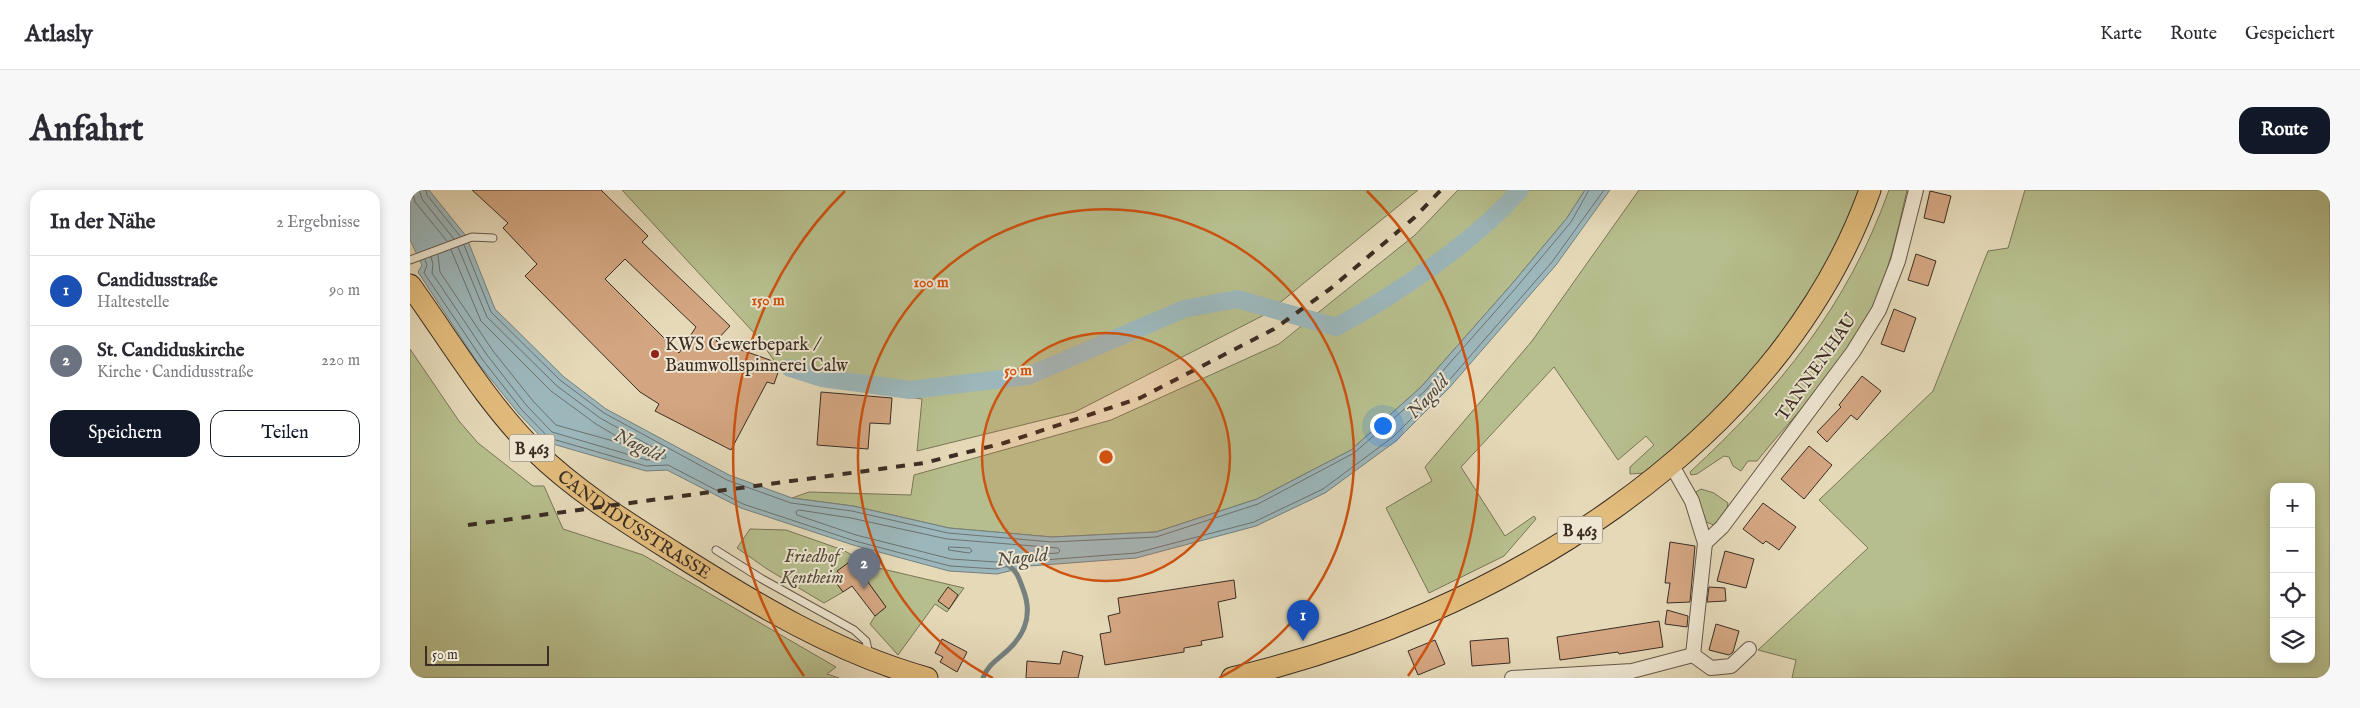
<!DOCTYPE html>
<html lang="de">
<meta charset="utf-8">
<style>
:root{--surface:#fff;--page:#f7f7f7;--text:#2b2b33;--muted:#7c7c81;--line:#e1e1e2;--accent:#111827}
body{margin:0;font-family:"IM FELL English",serif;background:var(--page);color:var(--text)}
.controls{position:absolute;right:15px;bottom:15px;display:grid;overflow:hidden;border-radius:10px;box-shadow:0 2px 12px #0003}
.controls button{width:45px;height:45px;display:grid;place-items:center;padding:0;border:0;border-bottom:1px solid var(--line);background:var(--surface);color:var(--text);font:25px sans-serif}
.scale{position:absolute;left:15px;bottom:12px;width:124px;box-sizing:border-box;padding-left:5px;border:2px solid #3b2d24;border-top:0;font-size:14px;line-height:18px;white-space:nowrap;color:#3b2d24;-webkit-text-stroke:4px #eee6d1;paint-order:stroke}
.you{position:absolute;left:972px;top:235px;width:18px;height:18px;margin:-12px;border:4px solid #fff;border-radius:50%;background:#1a73e8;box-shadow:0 0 0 8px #1a73e833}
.badge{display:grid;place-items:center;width:32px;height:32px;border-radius:50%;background:var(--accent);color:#fff;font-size:16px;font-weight:700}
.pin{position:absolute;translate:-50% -41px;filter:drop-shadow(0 1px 2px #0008)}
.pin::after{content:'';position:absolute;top:26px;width:18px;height:15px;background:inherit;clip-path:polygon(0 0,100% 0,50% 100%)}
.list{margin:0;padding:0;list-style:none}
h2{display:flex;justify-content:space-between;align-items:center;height:65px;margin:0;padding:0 20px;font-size:21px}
h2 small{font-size:16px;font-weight:400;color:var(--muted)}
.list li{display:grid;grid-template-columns:32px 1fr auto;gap:15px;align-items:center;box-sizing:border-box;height:70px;padding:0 20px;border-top:1px solid var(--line)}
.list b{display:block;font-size:19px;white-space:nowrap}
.list p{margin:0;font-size:16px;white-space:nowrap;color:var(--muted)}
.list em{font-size:16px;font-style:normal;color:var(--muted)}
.actions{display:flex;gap:10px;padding:15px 20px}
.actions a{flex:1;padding:11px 0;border:1px solid var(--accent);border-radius:15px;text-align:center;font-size:18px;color:var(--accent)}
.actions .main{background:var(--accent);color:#fff}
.icon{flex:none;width:28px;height:28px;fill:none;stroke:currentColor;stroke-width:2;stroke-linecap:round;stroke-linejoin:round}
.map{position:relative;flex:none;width:1920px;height:488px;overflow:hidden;border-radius:15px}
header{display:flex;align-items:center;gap:30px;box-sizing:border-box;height:70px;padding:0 25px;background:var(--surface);border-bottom:1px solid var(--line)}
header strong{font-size:24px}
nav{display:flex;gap:28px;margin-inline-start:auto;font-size:18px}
.intro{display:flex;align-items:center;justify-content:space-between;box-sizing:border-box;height:120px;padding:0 30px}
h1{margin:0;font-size:35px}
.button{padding:12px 22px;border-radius:15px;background:var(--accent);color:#fff;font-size:18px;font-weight:700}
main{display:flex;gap:30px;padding:0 30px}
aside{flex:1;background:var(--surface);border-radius:15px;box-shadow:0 2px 12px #0003}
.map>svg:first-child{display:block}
.green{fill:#b7be8d;stroke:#797658;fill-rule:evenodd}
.water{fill:#9cb7bb;stroke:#75807f}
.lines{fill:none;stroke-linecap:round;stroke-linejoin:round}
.shore{stroke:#6c7270;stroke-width:1}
.stream{stroke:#75807f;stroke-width:5}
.canal{stroke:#9cb7bb;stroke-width:18}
.building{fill:#d3a681;stroke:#3b2d24;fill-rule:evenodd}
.lane-casing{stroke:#665849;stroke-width:9}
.street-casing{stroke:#665849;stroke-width:16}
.primary-casing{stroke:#3b2d24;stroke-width:23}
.lane{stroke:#eee6d1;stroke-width:7}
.street{stroke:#eee6d1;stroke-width:14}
.primary{stroke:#e2bc7c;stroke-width:21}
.rail{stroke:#3b2d24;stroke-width:4;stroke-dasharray:9 9;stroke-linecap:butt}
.ring{fill:none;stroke:#ce5210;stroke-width:2.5}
.poi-dot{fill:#8f2418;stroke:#eee6d1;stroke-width:2}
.labels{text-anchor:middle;stroke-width:4;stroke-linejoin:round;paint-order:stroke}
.shield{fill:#eee6d1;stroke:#716458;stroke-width:1}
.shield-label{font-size:16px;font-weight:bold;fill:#3b2d24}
.poi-label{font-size:18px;fill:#3b2d24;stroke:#eee6d1;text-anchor:start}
.street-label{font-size:18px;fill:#3b2d24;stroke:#eee6d1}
.park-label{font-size:18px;font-style:italic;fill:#544a39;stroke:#eee6d1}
.water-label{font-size:19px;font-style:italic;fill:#4e4942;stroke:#eee6d1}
.centre{fill:#ce5210;stroke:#eee6d1;stroke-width:2.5}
.ring-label{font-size:15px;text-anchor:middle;font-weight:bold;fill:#ce5210;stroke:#eee6d1;stroke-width:4;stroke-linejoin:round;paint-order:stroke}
</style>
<header>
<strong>Atlasly</strong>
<nav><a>Karte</a><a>Route</a><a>Gespeichert</a></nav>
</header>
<div class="intro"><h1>Anfahrt</h1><a class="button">Route</a></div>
<main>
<aside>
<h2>In der Nähe<small>2 Ergebnisse</small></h2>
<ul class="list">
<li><span class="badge" style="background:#1a4fb4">1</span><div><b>Candidusstraße</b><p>Haltestelle</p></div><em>90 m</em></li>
<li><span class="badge" style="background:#6b7280">2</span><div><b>St. Candiduskirche</b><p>Kirche · Candidusstraße</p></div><em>220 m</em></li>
</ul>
<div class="actions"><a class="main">Speichern</a><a>Teilen</a></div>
</aside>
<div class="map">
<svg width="1920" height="488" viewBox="0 0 1920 488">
<rect width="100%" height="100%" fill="#e5d9b8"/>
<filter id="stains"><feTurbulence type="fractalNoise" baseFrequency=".004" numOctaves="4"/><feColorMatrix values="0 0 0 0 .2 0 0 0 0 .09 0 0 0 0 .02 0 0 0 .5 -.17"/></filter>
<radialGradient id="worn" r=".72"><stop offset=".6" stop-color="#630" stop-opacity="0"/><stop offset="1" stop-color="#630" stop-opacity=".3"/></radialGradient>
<!-- green -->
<g class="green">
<path d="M212,0h796l-152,124 -191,98 -158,39 5,-52 -97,-13 -42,-13 -27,-38z"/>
<path d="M1048,0h127l-18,28 -56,67 -90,102 -70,63 -94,49 -101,33 -104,5 -103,-9 -96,-22 -61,-8 17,-6 102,3 3,-20 197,-55 168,-76 136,-109z"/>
<path d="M1229,0h223l-30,66 -65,99 -79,82 -44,36 -14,1v-7l24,-22 -8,-9 -28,24 -64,-93 -93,100 44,69 29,-20 2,3 -32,37 -75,37 -43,-85 46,-27 -7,-14 107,-126z"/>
<path d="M1479,0h18c-10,42 -18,85 -38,124 -25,52 -76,102 -112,147h-9l-7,10 -8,-5 -4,-9 -5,-1 -27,18 -6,1 -1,-3c89,-82 158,-167 199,-282z"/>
<path d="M1615,0h305v488h-538l4,-18 -38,-10 110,-102 -49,-48 114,-109 55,-140 20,-3zM1864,297h37v172h-37z"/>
<path d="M0,159l49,72 19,22 55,43h11l19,43 80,26 193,112 -9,7 12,4h-429z"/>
<path d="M1291,299l13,4 14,10 -1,5 -13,17 -8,-3 -10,-30z"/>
<path d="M340,339l36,1 57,20 31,17 90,21 -17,24 -12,-8 -37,51 -28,-31 5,-8 11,-9 -34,-47 -14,11 3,5 -6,4 8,12 -19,11 -57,-34 -30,-21z"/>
</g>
<!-- water -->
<path class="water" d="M0,0h19l37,46 29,73 69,68 42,32 123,66 63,23 61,8 96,22 103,9 104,-5 101,-33 94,-49 70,-63 90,-102 56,-67 18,-28h25l-54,75 -107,123 -53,53 -71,52 -69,33 -120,32 -106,8 -33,8 -48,-3 -96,-26 -112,-37 -74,-38 -21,1 -100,-29 -27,-28 -42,-52 -59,-90 4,-7 -12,-25z"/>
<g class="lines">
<!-- shore -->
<g class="shore">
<path d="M2,0l3,12 32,39"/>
<path d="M9,0l3,9 32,40"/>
<path d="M16,0l1,5 33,41"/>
<path d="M54,55l27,67 69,68 44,33 123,67 64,23 61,8 96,22 104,9 104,-5 102,-33 96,-51 71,-62 90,-102 56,-67 18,-32"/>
<path d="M28,65l2,17 53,79 40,50 23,24 68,19 -1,-4 -27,-16 -45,-33 -70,-70 -30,-71"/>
<path d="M21,67l2,7 -1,9 55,82 40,51 25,26 95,28 19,-2 -1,-4 -65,-36 -43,-32 -70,-69 -29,-70"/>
<path d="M15,70l2,5 -3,8 58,86 40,51 27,28 97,28 22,-1 75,39 112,37 95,25 46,3 34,-8 106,-8 118,-31 69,-33 70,-52 52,-52 107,-123 52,-72"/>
<path d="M389,320l52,8 96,21 111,9 2,3 -2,2 -30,2 -32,7 -45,-3 -95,-24 -59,-20 -1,-3z"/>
<path d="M539,357l21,1 2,3 -3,2 -20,-3z"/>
</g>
<!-- stream -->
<path class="stream" d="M573,488c5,-14 16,-19 26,-29 18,-17 23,-37 14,-60 -4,-10 -5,-17 -14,-23"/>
<!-- canal -->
<path class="canal" d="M380,178l32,10 88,12 118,-14 156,-67 53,-10 99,28c60,-32 139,-86 184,-137"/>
</g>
<!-- building -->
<g class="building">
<path d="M62,0h129l47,46 -6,6 88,84 -14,15 65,23 -7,20 -7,-2 -36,68 -76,-39 4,-7 -19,-12 -115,-116 12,-12 -34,-36 5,-5zM215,69l71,68 -17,26 -74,-74z"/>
<path d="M1520,1l21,5 -7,27 -20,-5z"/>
<path d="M1506,64l20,7 -8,25 -20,-6z"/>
<path d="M1484,119l22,9 -12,34 -23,-8z"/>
<path d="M1452,186l19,15 -24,29 -6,-5 -24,27 -10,-10 24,-25 -2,-2z"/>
<path d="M411,202l71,6 -2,26 -20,-1 -2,26 -51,-4z"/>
<path d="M1399,256l23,19 -28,34 -23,-20z"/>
<path d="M1353,313l33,24 -17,23 -13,-9 -3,3 -20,-15z"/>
<path d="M1260,352l25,4 -5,56 -23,1 3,-20h-5z"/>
<path d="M1315,361l29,8 -8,29 -29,-7z"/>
<path d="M442,370l34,47 -11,9 -23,-30 -9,6 -9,-12 7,-4 -4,-5z"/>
<path d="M824,390l2,18 -18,4 5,35 -22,4 1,4 -18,3v4l-79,13 -5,-31 11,-2 -3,-16 12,-3 -2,-15z"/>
<path d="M538,397l10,8 -9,14 -11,-8z"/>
<path d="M1299,397l16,1 1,13 -19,1z"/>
<path d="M1257,420l21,6 -1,11 -22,-3z"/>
<path d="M1249,431l4,26 -44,7 -1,-2 -58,8 -3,-23z"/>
<path d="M1306,434l23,7 -6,21 -4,3 -20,-5z"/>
<path d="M1098,448l2,25 -38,3 -2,-25z"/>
<path d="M532,449l25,13 -10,20 -17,-10 3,-5 -8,-4z"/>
<path d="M1025,450l10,24 -27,11 -10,-24z"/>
<path d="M653,461l20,5 -5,22h-52l1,-17 33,3z"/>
</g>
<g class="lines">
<!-- lane casing -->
<g class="lane-casing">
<g id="lane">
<path d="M0,70l62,-23 21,1"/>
<path d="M306,360l46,29 92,51 12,11 3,13"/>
</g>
</g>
<!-- street casing -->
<g class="street-casing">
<g id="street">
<path d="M1261,274l21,37 13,42 -12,112"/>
<path d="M1295,353l17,-16 131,-175 26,-42 19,-49 18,-71"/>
<path d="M1102,488l120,-7 61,-16 18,13 20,-2 18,-17"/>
</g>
</g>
<!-- primary casing -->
<g class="primary-casing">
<g id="primary">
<path id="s1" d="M0,95c41,57 75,116 125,166 41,40 91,71 140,102 79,50 161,100 252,125"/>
<path d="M822,488c258,-60 545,-228 638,-488"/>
</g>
</g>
<!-- lane -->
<use href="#lane" class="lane"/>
<!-- street -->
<use href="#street" class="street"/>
<!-- primary -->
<use href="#primary" class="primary"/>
<!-- rail -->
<path class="rail" d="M58,335l456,-62 80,-20 136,-45 134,-69 56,-40 85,-72 26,-27"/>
</g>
<!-- distance rings -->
<circle cx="696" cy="267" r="124" fill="#ce5210" fill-opacity=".12"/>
<g class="ring">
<circle cx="696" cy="267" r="124"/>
<path d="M583 488A248 248 0 1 1 809 488"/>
<path d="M394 486A373 373 0 0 1 435 1M957 1A373 373 0 0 1 998 486"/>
</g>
<!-- markers -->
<circle class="poi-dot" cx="245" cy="164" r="5"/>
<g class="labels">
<!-- shield labels -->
<g class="shield">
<rect x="99.5" y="244.5" width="45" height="27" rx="4"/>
<rect x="1147.5" y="326.5" width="45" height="27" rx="4"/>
</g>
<g class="shield-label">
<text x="122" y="264">B 463</text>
<text x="1170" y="346">B 463</text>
</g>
<!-- poi labels -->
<g class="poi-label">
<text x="255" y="160">KWS Gewerbepark /<tspan x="255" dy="21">Baumwollspinnerei Calw</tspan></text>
</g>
<!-- street labels -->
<g class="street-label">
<text transform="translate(1406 177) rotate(-55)" y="6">TANNENHAU</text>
<text dy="6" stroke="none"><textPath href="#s1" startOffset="332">CANDIDUSSTRASSE</textPath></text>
</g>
<!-- park labels -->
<g class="park-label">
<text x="402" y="372">Friedhof<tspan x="402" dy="21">Kentheim</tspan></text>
</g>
<!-- water labels -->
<g class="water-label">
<text transform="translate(1017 206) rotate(-47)" y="7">Nagold</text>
<text transform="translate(229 254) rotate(26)" y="7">Nagold</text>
<text transform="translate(612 366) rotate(-6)" y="7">Nagold</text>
</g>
</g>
<circle cx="696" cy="267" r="8" class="centre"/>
<g class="ring-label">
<text x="521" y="97">100 m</text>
<text x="358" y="115">150 m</text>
<text x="608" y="185">50 m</text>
</g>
<rect width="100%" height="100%" filter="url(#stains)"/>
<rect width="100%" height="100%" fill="url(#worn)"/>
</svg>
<div class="controls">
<button>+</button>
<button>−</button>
<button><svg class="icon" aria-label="locate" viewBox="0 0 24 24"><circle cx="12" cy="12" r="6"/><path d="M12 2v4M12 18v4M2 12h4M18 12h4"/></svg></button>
<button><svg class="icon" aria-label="layers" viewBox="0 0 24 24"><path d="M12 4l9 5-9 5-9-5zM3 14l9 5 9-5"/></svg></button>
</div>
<div class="scale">50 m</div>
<div class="you"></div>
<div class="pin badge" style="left:893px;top:451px;background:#1a4fb4">1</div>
<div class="pin badge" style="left:454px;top:399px;background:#6b7280">2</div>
</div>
</main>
